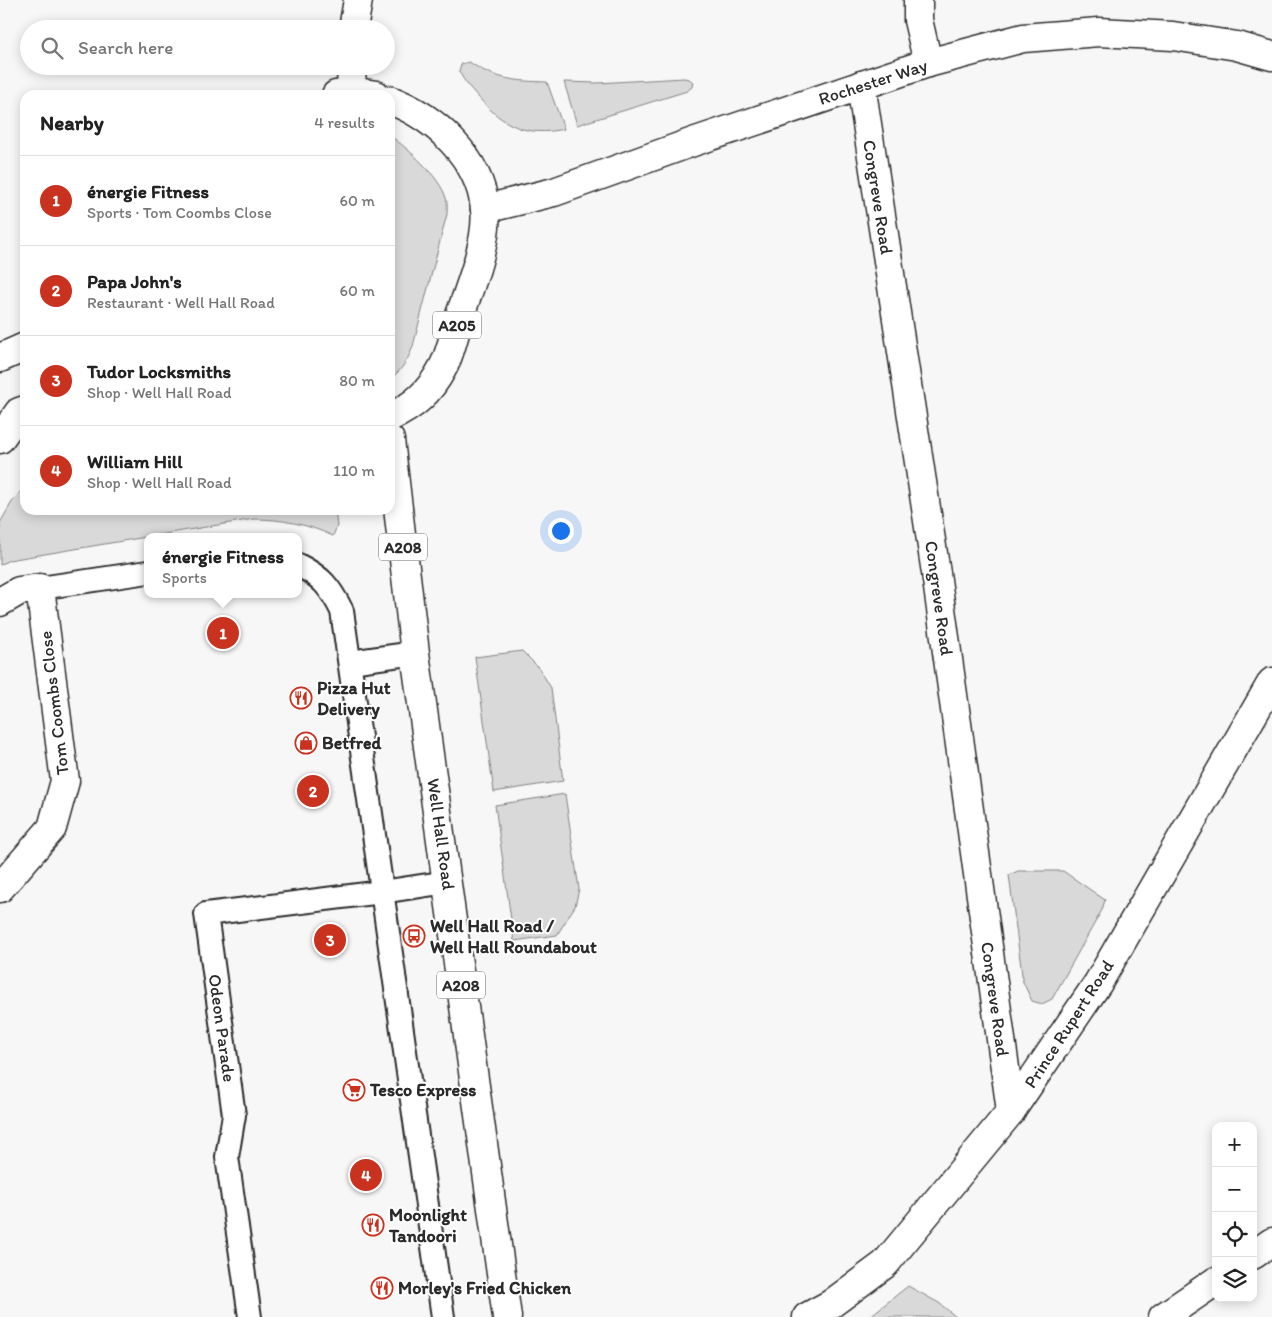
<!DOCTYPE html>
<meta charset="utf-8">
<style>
:root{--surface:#fff;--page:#f2f2f2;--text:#222;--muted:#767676;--line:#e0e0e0;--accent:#c8321e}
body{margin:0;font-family:Itim,sans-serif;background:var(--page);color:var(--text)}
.controls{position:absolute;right:15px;bottom:15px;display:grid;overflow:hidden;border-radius:10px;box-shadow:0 2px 12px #0003}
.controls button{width:45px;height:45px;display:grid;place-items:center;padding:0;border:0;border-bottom:1px solid var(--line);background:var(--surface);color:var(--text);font:25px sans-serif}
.you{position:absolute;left:560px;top:530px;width:18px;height:18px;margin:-12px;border:4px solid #fff;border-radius:50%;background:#1a73e8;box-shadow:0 0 0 8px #1a73e833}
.badge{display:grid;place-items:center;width:32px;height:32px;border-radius:50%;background:var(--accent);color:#fff;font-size:16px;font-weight:700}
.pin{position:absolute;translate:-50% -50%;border:2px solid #fff;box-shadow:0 1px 5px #0006}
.popup{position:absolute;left:144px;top:533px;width:158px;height:65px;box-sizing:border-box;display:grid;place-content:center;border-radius:10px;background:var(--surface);filter:drop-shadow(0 1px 4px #0005);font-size:16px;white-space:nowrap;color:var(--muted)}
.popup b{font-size:19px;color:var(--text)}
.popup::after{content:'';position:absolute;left:50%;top:100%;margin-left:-10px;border:10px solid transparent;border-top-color:var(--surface)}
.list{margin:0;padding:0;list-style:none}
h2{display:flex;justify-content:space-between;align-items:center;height:65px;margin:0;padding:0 20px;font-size:21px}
h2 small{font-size:16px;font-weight:400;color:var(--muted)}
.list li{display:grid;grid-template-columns:32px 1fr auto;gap:15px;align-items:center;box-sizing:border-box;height:90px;padding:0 20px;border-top:1px solid var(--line)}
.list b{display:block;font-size:19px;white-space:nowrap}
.list p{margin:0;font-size:16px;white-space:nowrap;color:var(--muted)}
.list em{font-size:16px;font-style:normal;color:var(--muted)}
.icon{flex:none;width:28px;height:28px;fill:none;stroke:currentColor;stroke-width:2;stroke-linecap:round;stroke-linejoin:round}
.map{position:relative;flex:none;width:1272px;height:1317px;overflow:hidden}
.search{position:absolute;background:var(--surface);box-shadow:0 2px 12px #0003;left:20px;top:20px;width:375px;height:55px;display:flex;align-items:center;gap:12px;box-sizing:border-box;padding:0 18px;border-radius:28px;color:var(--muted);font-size:19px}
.panel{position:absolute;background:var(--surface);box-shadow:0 2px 12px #0003;left:20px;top:90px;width:375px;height:425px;border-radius:15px}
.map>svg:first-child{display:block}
.green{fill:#d9d9d9;stroke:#828282}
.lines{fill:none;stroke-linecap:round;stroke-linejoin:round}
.lane-casing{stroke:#2b2b2b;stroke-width:26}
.street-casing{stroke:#2b2b2b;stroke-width:31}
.secondary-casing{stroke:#2b2b2b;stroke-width:31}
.primary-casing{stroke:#2b2b2b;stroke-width:31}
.highway-casing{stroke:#2b2b2b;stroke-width:31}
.lane{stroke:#fff;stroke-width:22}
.street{stroke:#fff;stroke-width:28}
.secondary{stroke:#fff;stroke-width:28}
.primary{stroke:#fff;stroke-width:28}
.highway{stroke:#fff;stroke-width:28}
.labels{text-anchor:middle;stroke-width:4;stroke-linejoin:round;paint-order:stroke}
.shield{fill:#fff;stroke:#6b6b6b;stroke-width:1}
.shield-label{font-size:16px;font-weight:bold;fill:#2b2b2b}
.street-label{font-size:18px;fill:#2b2b2b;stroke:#fff}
.poi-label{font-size:18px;font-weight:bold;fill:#2b2b2b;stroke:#fff;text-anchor:start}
</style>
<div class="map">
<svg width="1272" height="1317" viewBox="0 0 1272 1317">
<rect width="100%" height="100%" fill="#f7f7f7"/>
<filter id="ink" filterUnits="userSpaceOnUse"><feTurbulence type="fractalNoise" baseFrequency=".02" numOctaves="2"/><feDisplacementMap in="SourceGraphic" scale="10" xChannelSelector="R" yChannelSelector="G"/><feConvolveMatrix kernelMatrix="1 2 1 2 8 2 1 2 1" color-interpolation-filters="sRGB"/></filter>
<g filter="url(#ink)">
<!-- green -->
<g class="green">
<path d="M469,62c27,18 47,19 78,20l17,47c-37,8 -60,-3 -84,-30 -8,-9 -16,-17 -21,-28l2,-7z"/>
<path d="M684,78l5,1 4,3 -1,5 -5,4 -110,34 -13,-43 33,1z"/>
<path d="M390,136c18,12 50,41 56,62 2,5 1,11 1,16l-34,132c-5,14 -11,24 -23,33z"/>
<path d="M25,486v24h310l2,16 -4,10c-26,-12 -51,-17 -79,-17l-245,41 -9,5v-42l12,-21z"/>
<path d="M522,651l17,17 12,20 12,93 -69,11 -19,-135z"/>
<path d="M565,794l14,95 -4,17 -18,29 -43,6 -19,-136z"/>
<path d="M1018,871h45l42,29 -3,10 -50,89 -10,5 -10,-3 -9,-19 -14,-107z"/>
<path d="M908,1286l31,17 17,14h-87z"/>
</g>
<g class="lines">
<!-- lane casing -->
<g class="lane-casing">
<g id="lane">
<path d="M298,565c24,12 32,22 44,46l101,706"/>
<path d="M40,588l108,-16"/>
<path d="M350,662l65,-9"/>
<path d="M250,1317l-23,-160 7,-42 -28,-201 176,-22 65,-10"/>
</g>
</g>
<!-- street casing -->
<g class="street-casing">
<g id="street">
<path d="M918,0v20l10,43"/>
<path d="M861,85l75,488 75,538"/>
<path d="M0,602l19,-11 21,-3 25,193 -13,47 -52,60"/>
<path d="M1253,1255l19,-13"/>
<path d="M807,1317l24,-13 54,-40 126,-153 87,-128 174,-301"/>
<path d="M1163,1317l53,-36"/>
</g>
</g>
<!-- secondary casing -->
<g class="secondary-casing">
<path id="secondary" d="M485,209l69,-17 139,-50 235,-79 95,-25 76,-6 74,4 64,10 35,10"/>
</g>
<!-- primary casing -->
<g class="primary-casing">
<path id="primary" d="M390,440l25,213 92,664"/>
</g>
<!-- highway casing -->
<g class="highway-casing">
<g id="highway">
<path d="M353,29l5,-29"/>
<path d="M351,66l1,26"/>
<path d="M336,95c14,-3 25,-3 40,0"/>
<path d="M390,100c45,17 90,58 95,109 4,29 -15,78 -25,106 -5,16 -10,41 -18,54 -12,23 -29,38 -52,48"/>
<path d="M0,358l25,-11"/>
<path d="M0,439l19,-27 6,-2"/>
</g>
</g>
<!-- lane -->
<use href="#lane" class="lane"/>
<!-- street -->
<use href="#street" class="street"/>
<!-- secondary -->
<use href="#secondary" class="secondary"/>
<!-- primary -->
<use href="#primary" class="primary"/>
<!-- highway -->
<use href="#highway" class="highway"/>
</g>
</g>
<!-- icons -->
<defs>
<g id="restaurant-ring" transform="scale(1.125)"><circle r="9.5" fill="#fff" stroke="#c8321e" stroke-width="1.5"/><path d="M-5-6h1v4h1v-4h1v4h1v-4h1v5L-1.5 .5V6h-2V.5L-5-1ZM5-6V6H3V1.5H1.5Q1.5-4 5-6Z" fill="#c8321e"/></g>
<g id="shop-ring" transform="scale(1.125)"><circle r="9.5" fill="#fff" stroke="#c8321e" stroke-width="1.5"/><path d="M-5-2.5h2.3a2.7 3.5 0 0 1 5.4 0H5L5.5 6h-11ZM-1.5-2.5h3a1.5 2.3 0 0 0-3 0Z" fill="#c8321e"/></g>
<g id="bus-ring" transform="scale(1.125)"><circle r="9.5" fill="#fff" stroke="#c8321e" stroke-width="1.5"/><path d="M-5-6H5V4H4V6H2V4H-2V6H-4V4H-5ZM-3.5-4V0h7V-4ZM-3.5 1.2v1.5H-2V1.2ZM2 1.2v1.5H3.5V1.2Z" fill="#c8321e"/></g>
<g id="supermarket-ring" transform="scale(1.125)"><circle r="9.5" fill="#fff" stroke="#c8321e" stroke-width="1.5"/><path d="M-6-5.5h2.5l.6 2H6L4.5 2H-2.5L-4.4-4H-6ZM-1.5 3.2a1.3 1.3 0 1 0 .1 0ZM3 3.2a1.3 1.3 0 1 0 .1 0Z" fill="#c8321e"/></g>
</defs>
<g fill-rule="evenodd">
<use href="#restaurant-ring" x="301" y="698"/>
<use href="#shop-ring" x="306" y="743"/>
<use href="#bus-ring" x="414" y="936"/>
<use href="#supermarket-ring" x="354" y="1090"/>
<use href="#restaurant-ring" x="373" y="1225"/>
<use href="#restaurant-ring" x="382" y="1288"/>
</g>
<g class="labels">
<!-- shield labels -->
<g class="shield">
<rect x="433" y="311.5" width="48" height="27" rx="4"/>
<rect x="379" y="533.5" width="48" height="27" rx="4"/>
<rect x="437" y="971.5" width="48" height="27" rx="4"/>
</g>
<g class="shield-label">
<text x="457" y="331">A205</text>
<text x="403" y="553">A208</text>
<text x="461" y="991">A208</text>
</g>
<!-- street labels -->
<g class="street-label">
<text transform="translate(873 82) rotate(-18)" y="6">Rochester Way</text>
<text transform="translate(878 197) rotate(81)" y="6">Congreve Road</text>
<text transform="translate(939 598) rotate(82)" y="6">Congreve Road</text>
<text transform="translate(54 703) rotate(-97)" y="6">Tom Coombs Close</text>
<text transform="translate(441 834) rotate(82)" y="6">Well Hall Road</text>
<text transform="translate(995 999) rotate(82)" y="6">Congreve Road</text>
<text transform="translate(1069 1024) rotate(-57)" y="6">Prince Rupert Road</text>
<text transform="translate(222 1028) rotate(82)" y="6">Odeon Parade</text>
</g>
<!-- poi labels -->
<g class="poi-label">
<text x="317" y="694">Pizza Hut<tspan x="317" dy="21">Delivery</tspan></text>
<text x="322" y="749">Betfred</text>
<text x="430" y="932">Well Hall Road /<tspan x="430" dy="21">Well Hall Roundabout</tspan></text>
<text x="370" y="1096">Tesco Express</text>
<text x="389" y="1221">Moonlight<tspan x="389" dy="21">Tandoori</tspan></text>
<text x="398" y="1294">Morley's Fried Chicken</text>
</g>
</g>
</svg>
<div class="controls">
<button>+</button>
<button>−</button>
<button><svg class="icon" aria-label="locate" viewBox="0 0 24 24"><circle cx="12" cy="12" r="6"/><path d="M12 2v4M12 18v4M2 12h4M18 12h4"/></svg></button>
<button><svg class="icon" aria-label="layers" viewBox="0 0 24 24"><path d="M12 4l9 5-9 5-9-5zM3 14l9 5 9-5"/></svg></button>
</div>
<div class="you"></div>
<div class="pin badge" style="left:223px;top:633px">1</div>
<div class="popup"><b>énergie Fitness</b>Sports</div>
<div class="pin badge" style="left:313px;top:791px">2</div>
<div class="pin badge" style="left:330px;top:940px">3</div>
<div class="pin badge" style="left:366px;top:1175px">4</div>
<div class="search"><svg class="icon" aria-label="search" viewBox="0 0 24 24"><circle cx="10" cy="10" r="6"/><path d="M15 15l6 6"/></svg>Search here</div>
<section class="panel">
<h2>Nearby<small>4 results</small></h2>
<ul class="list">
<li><span class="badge">1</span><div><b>énergie Fitness</b><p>Sports · Tom Coombs Close</p></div><em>60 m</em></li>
<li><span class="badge">2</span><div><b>Papa John's</b><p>Restaurant · Well Hall Road</p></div><em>60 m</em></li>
<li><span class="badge">3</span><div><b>Tudor Locksmiths</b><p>Shop · Well Hall Road</p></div><em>80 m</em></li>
<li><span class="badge">4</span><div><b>William Hill</b><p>Shop · Well Hall Road</p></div><em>110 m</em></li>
</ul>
</section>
</div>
